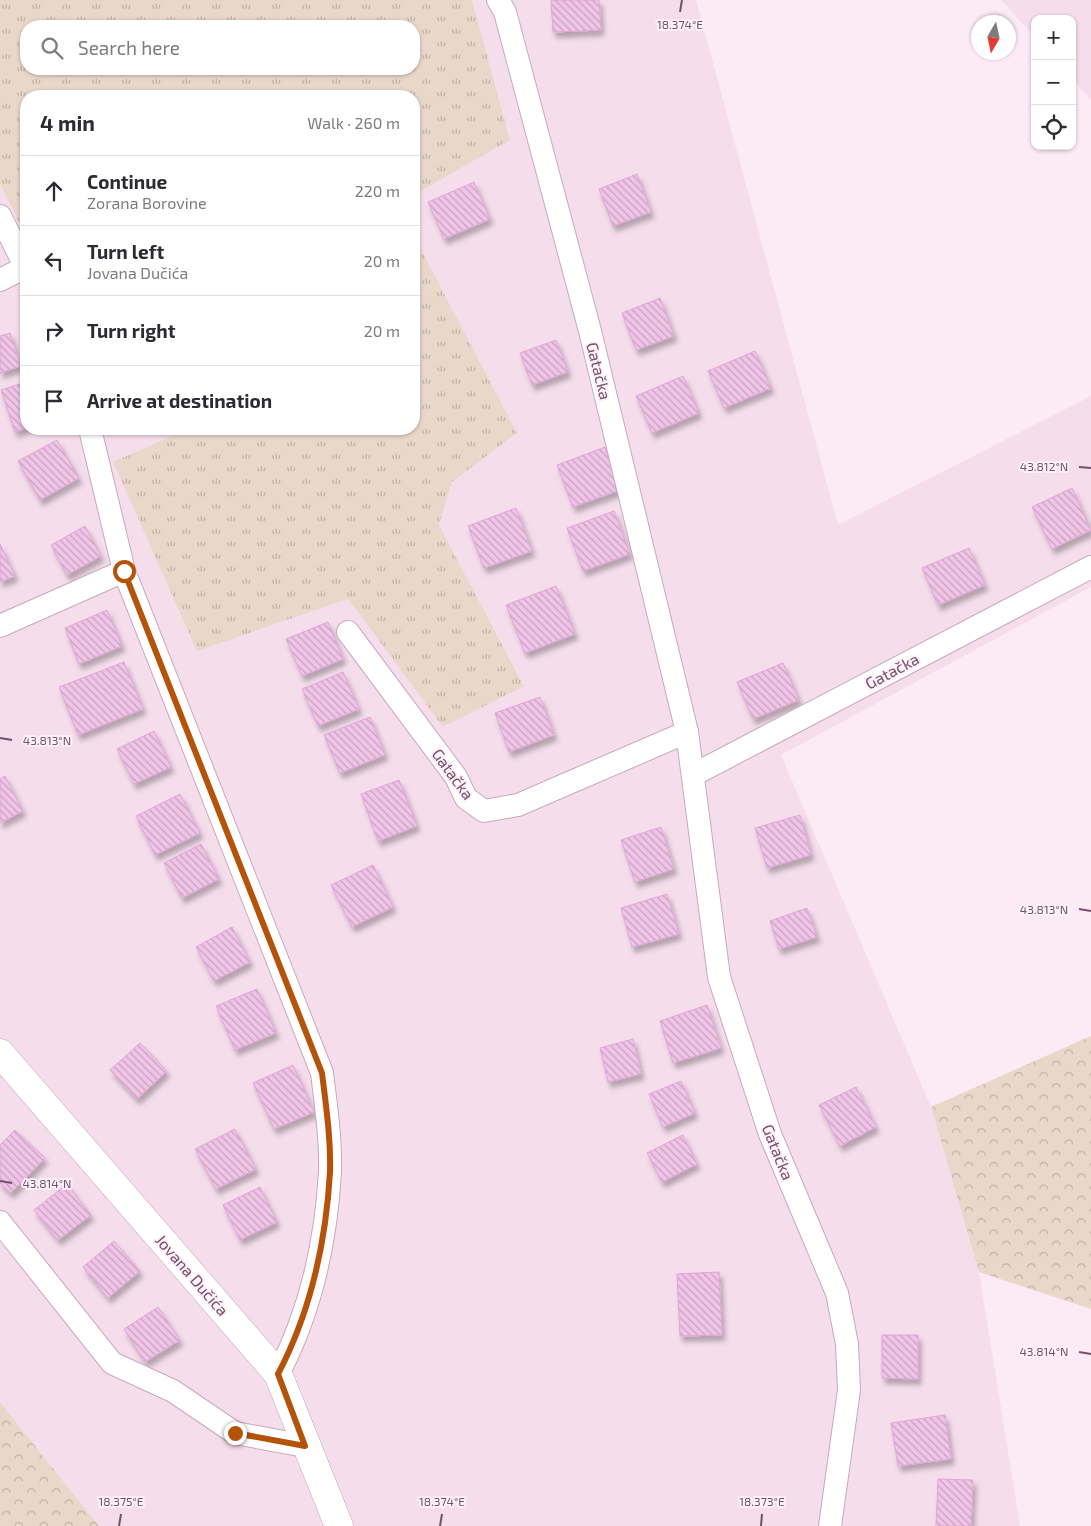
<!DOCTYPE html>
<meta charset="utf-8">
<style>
:root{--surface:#fff;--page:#f7f7f7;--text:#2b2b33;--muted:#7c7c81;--line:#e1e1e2}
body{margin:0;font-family:"Exo 2",sans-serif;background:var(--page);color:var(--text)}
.controls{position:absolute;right:15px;top:15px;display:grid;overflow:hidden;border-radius:10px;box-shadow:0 1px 4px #0004}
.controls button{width:45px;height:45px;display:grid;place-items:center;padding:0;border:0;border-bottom:1px solid var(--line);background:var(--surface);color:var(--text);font:25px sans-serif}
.compass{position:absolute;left:971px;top:15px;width:45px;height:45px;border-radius:50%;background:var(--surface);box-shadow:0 1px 4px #0004;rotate:189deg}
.stop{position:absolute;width:15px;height:15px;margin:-11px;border:4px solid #b45309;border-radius:50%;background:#fff}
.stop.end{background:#b45309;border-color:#fff;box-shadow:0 1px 5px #0008}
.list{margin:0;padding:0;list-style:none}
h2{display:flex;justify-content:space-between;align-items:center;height:65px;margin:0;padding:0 20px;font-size:21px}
h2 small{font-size:16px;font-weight:400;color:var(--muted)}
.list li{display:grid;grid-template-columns:32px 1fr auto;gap:15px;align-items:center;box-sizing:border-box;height:70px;padding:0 20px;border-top:1px solid var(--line)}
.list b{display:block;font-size:19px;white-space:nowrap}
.list p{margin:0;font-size:16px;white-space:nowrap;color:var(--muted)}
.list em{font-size:16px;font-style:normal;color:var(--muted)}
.icon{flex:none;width:28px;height:28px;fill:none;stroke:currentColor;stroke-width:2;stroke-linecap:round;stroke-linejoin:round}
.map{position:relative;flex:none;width:1091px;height:1526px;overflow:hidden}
.search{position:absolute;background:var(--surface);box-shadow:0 1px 4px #0004;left:20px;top:20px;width:400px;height:55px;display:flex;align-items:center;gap:12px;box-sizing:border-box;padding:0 18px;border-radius:20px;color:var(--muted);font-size:19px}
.panel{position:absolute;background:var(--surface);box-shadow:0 1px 4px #0004;left:20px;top:90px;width:400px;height:345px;border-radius:20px}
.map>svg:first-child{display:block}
.residential{fill:#f5ddec}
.grass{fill:url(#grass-tufts);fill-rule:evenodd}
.forest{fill:url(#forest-crowns)}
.building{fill:url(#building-back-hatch);stroke:#e1a5d5;filter:url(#shadow)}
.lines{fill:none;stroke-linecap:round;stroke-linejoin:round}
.minor-casing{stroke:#c7a9bf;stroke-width:24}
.secondary-casing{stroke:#c7a5bf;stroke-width:29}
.minor{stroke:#fff;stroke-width:22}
.secondary{stroke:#fff;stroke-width:28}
.route{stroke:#b45309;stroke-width:6}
.ticks{fill:none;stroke:#764f6f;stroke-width:2}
.labels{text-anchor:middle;stroke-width:4;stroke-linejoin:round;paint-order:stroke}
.street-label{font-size:16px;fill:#764f6f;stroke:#fef2f9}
.ticks-label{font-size:12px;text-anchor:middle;fill:#764f6f;stroke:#fef2f9;stroke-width:4;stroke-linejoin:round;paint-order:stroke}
</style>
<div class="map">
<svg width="1091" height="1526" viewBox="0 0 1091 1526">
<defs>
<pattern id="grass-tufts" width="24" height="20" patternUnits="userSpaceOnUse" patternTransform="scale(1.25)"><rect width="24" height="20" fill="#e9d7ca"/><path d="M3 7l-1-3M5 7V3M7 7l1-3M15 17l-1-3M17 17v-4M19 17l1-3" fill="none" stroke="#c1b1a8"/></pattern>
<pattern id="forest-crowns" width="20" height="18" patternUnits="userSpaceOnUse" patternTransform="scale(1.25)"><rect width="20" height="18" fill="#e9d7ca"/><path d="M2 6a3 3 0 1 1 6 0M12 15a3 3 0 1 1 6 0" fill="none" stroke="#c1b1a8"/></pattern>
<pattern id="building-back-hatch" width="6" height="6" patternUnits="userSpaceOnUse" patternTransform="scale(1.25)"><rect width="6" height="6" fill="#f0c4e6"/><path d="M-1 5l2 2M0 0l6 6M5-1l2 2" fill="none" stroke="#c7a2bf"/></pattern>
<filter id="shadow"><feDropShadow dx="3" dy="5.5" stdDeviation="2.5" flood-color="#0004"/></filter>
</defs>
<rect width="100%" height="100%" fill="#fcebf5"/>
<!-- residential -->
<g class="residential">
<path d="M472,0h224l142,525 253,-129v191l-310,168 150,352 48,165 41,254h-921l-99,-124v-1218l26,53v192h161l-74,33 84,188 151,-51 95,128 81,-42 -85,-160 13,-43 65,-49 -103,-197v-41l96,-55z"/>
<path d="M1001,0h90v100l-19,-21v-60h-37v18z"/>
</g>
<!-- grass -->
<g class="grass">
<path d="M0,0h472l38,140 -96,55v-99h-388v141l-26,-53zM26,26h388v43h-388z"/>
<path d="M414,236l103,197 -65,49 -13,43 85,161 -81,41 -95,-128 -151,52 -84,-189 74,-33h227z"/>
</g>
<!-- forest -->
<g class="forest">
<path d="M1091,1036v273l-112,-37 -48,-165z"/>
<path d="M0,1402l99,124h-99z"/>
</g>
<!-- building -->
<g class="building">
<path d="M551,0h48l2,30 -48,2z"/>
<path d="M637,174l14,38 -38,14 -14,-37z"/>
<path d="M474,182l16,37 -46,20 -16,-37z"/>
<path d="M660,298l14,38 -38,14 -14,-37z"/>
<path d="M10,333l11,33 -21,7v-37z"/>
<path d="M556,340l12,32 -36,13 -12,-32z"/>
<path d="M755,351l16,37 -47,20 -16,-37z"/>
<path d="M683,376l16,37 -47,20 -16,-37z"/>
<path d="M26,382v46l-11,4 -14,-42z"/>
<path d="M57,440l22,38 -39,22 -22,-39z"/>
<path d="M605,447l15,43 -47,17 -16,-42z"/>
<path d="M1072,488l19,42 -39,19 -20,-42z"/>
<path d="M516,508l16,43 -48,17 -16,-42z"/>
<path d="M614,511l16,43 -47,17 -16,-43z"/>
<path d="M85,526l16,30 -34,19 -16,-30z"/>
<path d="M0,544l15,32 -15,6z"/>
<path d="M969,548l16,37 -47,20 -16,-37z"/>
<path d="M556,586l19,48 -50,19 -19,-48z"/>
<path d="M107,610l15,36 -43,18 -14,-36z"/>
<path d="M328,622l15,37 -41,17 -16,-37z"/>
<path d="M124,662l19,47 -65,26 -19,-48z"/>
<path d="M783,663l16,37 -46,19 -16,-37z"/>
<path d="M343,672l16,37 -41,17 -16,-37z"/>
<path d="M540,697l14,38 -45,17 -14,-39z"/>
<path d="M370,717l15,38 -45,18 -16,-38z"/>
<path d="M154,731l17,36 -37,17 -17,-35z"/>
<path d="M5,776l18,35 -23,12v-44z"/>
<path d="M399,780l18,46 -39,15 -17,-47z"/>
<path d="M180,794l20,39 -45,22 -19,-39z"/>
<path d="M800,815l11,40 -44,13 -12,-40z"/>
<path d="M661,827l13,42 -39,13 -14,-42z"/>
<path d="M201,844l18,35 -37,19 -18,-35z"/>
<path d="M373,865l20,42 -41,20 -21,-42z"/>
<path d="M667,894l12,40 -47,13 -11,-39z"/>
<path d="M807,908l10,29 -38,12 -9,-28z"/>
<path d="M232,927l18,35 -36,19 -18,-34z"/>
<path d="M257,989l19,44 -41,17 -19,-44z"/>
<path d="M707,1005l14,43 -48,15 -13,-42z"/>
<path d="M633,1039l8,35 -33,8 -8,-34z"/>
<path d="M140,1043l27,28 -30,28 -27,-29z"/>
<path d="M293,1065l21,47 -40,17 -21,-46z"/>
<path d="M681,1081l14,32 -32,14 -14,-33z"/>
<path d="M856,1087l20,40 -36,19 -21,-41z"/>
<path d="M235,1129l21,40 -40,20 -21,-40z"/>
<path d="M15,1130l30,28 -34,35 -11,-10v-38z"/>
<path d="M683,1135l14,29 -35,18 -15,-29z"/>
<path d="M67,1184l24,31 -33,25 -24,-30z"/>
<path d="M260,1187l17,35 -37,18 -17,-35z"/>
<path d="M114,1241l26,30 -32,27 -25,-31z"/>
<path d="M719,1272l3,63 -42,1 -3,-62z"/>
<path d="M158,1307l22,33 -35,22 -21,-33z"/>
<path d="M882,1335h36v44l-36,-1z"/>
<path d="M945,1415l6,44 -53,7 -7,-43z"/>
<path d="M938,1479l35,1 -2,46h-35z"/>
</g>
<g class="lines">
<!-- minor casing -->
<g class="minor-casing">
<g id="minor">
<path d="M498,0l7,12 85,319 97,401 32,245 51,157 67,159 10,51 2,46 -19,136"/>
<path d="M0,216l26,52"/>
<path d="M0,280l26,-13"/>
<path d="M90,429l34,142 198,502c4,33 9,66 8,99 -4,69 -20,141 -52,202"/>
<path d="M0,626l124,-55"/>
<path d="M348,632l108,145 10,21 18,13 34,-6 169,-73"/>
<path d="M693,775l398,-208"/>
<path d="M0,1222l112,141 61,28 62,42 70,13"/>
</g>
</g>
<!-- secondary casing -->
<g class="secondary-casing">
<path id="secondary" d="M0,1053l278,321 61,152"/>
</g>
<!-- minor -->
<use href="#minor" class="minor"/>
<!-- secondary -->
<use href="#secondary" class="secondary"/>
</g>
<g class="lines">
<!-- route -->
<path class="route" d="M124,571l198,502c4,33 9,66 8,99 -4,69 -20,141 -52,202l27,72 -70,-13"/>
</g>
<!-- ticks -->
<path class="ticks" d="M680,12l2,-12M1079,467l12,1M0,738l12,2M1079,909l12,2M0,1181l12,2M1079,1352l12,2M119,1526l2,-12M440,1526l2,-12M761,1526l1,-12"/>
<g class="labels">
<!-- street labels -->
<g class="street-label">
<text transform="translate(599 371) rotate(76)" y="6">Gatačka</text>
<text transform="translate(892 671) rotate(-28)" y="6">Gatačka</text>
<text transform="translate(453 774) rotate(54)" y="6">Gatačka</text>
<text transform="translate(778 1152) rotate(68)" y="6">Gatačka</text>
<text transform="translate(192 1275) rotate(49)" y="6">Jovana Dučića</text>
</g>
</g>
<g class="ticks-label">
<text x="680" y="29">18.374°E</text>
<text x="1044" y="471">43.812°N</text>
<text x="47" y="745">43.813°N</text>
<text x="1044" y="914">43.813°N</text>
<text x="47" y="1188">43.814°N</text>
<text x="1044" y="1356">43.814°N</text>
<text x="121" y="1506">18.375°E</text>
<text x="442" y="1506">18.374°E</text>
<text x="762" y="1506">18.373°E</text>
</g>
</svg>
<div class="controls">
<button>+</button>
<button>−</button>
<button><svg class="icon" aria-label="locate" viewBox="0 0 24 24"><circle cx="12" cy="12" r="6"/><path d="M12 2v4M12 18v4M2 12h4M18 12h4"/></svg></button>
</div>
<svg class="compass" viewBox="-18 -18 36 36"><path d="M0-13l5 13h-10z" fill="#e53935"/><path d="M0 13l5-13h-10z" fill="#7c7c81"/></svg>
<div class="stop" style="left:124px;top:571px"></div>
<div class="stop end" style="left:235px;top:1433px"></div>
<div class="search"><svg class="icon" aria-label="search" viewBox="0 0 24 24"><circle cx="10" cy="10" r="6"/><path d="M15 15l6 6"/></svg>Search here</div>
<section class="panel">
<h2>4 min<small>Walk · 260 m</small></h2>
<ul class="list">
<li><svg class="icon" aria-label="ahead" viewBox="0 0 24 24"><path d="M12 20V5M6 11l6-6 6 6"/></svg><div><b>Continue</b><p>Zorana Borovine</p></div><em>220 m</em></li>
<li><svg class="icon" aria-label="left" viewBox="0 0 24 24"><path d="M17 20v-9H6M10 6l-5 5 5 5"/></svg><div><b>Turn left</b><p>Jovana Dučića</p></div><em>20 m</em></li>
<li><svg class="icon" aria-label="right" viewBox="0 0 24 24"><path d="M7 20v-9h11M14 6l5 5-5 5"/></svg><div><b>Turn right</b></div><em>20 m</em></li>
<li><svg class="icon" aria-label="arrive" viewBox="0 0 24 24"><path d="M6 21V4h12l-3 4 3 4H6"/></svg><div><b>Arrive at destination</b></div></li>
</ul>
</section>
</div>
